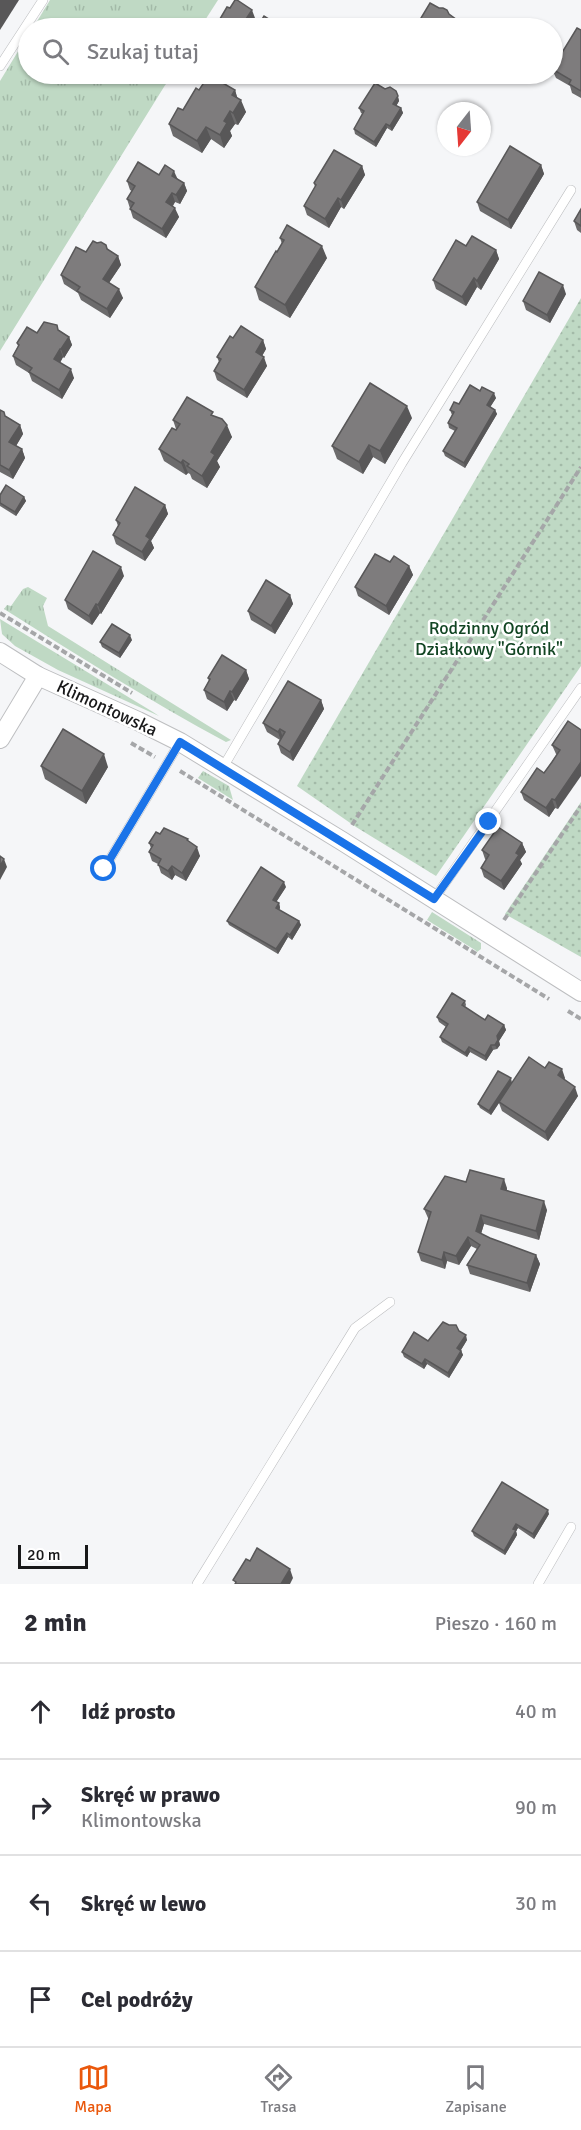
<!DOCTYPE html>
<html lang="pl">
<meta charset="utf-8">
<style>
:root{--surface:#fff;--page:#f7f7f7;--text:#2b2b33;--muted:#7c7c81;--line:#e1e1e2;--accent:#ea580c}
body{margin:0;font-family:Signika,sans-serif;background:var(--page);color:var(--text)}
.compass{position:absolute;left:437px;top:102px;width:54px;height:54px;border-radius:50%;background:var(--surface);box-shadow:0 2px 4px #0004;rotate:197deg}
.scale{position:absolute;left:18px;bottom:15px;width:70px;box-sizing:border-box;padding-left:6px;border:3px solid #181819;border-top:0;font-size:16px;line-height:21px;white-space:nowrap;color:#181819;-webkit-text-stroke:4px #fff;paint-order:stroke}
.stop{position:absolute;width:18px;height:18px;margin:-14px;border:4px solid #1a73e8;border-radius:50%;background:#fff}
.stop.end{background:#1a73e8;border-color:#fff;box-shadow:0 2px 6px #0008}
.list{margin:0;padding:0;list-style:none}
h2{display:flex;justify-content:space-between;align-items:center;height:78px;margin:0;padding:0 24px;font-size:26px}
h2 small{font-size:20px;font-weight:400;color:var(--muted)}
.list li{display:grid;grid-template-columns:39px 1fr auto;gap:18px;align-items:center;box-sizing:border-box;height:96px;padding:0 24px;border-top:2px solid var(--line)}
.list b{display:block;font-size:22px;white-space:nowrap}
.list p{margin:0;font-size:20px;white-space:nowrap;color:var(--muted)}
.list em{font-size:20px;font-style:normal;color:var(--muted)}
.icon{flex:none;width:33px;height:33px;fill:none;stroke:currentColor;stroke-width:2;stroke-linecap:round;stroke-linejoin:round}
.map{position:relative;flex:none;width:581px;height:1584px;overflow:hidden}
.search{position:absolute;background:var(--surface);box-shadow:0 2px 4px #0004;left:18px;right:18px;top:18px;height:66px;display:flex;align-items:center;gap:15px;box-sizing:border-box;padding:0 21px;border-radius:33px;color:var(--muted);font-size:22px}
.sheet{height:462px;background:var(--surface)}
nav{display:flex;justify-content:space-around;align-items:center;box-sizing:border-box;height:84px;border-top:2px solid var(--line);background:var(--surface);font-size:16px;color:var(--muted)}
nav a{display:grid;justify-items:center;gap:3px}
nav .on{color:var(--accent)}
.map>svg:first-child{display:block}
.grass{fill:url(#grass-tufts)}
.garden{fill:url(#garden-dots)}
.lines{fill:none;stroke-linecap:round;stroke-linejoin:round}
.lane-casing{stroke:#bdbec0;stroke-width:10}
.street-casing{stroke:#bdbec0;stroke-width:20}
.path{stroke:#a5a6a8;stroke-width:4;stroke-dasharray:6 3;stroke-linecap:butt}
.lane{stroke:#fff;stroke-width:9}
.street{stroke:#fff;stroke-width:18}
.wall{fill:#6c6b6c}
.shaded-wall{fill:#585758}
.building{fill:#7e7c7d;stroke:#585758;stroke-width:1.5}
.route{stroke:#1a73e8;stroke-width:8}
.labels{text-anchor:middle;stroke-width:5;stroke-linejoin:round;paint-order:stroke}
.park-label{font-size:18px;fill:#124523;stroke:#fff}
.street-label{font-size:18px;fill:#181819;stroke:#fff}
</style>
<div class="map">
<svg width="581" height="1584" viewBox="0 0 581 1584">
<defs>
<pattern id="grass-tufts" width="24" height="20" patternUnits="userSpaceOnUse" patternTransform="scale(1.5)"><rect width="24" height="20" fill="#bfd9c4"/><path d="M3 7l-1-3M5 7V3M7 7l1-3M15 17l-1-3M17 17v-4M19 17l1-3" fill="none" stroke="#a3baa8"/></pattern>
<pattern id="garden-dots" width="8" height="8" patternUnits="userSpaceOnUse" patternTransform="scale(1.5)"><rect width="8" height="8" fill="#bfd9c4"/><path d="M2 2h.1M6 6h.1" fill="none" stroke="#a3baa8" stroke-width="1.8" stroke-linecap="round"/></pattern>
</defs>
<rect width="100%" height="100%" fill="#f5f6f8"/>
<!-- grass -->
<g class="grass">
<path d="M50,0h168l-18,28h-167z"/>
<path d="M28,35v39h144l-172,277v-270z"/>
<path d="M28,587l19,11 -4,8 5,20 183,114 -5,2c-76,-41 -149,-87 -222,-133l3,-4 4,1 12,-17z"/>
<path d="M0,619l153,93 6,4 -101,-46 -43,-24 -13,-12z"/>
<path d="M203,771l26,15 4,14 -35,-22z"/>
<path d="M432,912l49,31v6l-4,3 -2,-2 -48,-30z"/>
</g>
<!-- garden -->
<g class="garden">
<path d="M581,298v368l-145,210 -80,-49 -59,-41z"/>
<path d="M581,802v155l-76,-43z"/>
</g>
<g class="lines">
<!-- lane casing -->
<g class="lane-casing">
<g id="lane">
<path d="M0,66l43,-66"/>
<path d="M222,769l180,-306 169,-273"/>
<path d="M104,869l76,-127"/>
<path d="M434,899l147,-211"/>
<path d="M197,1584l158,-256 35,-26"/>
<path d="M538,1584l33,-57"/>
</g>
</g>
<!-- street casing -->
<g class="street-casing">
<g id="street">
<path d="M0,652l38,24 100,45 42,21 162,99 239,151"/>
<path d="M0,739l38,-63"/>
</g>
</g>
<!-- path -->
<g class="path">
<path d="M0,613l132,80"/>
<path d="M131,743l24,14"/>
<path d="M180,771l369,228"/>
<path d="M352,825l229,-358"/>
<path d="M504,920l77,-114"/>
<path d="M568,1011l13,8"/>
</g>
<!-- lane -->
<use href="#lane" class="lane"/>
<!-- street -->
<use href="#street" class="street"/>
</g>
<!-- wall -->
<g class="wall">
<path d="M581,30v68l-9,-5 -2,-7 -14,-8 -4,-9z"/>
<path d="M199,90h36l2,8 9,14 -8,13 -3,-1 -5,7 2,5 -8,12 -13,-9 -9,14 -29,-17 -4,-12 14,-14z"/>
<path d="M396,91l3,10 -3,5 5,2 2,5 -11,18 -5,-3 -11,19 -21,-13 -1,-5 9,-15 -2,-1 -2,-5z"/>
<path d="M541,165l3,9 -33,55 -31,-18 -3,-9z"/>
<path d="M362,166l3,9 -21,34 -3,-2 -12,21 -22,-13 -3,-9 11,-19 -1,-4z"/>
<path d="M159,175l18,4 7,4 3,8 -7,13 -5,-2 -2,4 6,11 -13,21 -33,-20 -6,-19 5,-8 -2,-1 -3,-9z"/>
<path d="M581,209v24l-4,-3 -3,-9z"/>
<path d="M280,238l47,20 -37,60 -31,-18 -4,-13 27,-43z"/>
<path d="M97,243l9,2 2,5 10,6 3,9 -12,18 14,15 -13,20 -29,-18 -3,-7 -14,-9 -3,-9z"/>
<path d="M466,246l30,4 3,9 -18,31 -4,-3 -11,19 -30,-17 -3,-9z"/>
<path d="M566,294l-16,29 -24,-13 -3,-9z"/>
<path d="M59,330l10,7 3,8 -8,13 -1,-1 -3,6 14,15 -12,21 -30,-18 -3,-8 -13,-8 -3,-9 5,-10 -1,-3 20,-10z"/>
<path d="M233,338l30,2 3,9 -4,7 5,10 -20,32 -30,-18 -3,-9 5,-9 -2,-5z"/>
<path d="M480,391l16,7 -6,9 5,3 2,4 -32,54 -20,-12 -2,-5 12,-20 -6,-3 -1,-5 4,-8 -2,-5z"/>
<path d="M0,410l5,6 15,9 3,9 -7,12 6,3 3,9 -12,21 -13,-7z"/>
<path d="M214,416l18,21 -15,24 3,6 -13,21 -15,-9 -2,-5 -2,-1 -2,2 -22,-14 -5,-12 17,-20 -3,-9z"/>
<path d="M412,418l-27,46 -12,-7 -10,17 -26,-15 -5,-13z"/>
<path d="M0,495l24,2 2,4 -10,15 -16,-10z"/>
<path d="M165,505l3,9 -17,27 3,7 -9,13 -29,-17 -3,-9 5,-9 -2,-6z"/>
<path d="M390,562l19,4 4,9 -24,40 -31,-19 -3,-9z"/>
<path d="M124,576l-23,38 -1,-1 -8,12 -24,-16 -3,-9z"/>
<path d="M290,595l3,9 -18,30 -24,-14 -3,-9z"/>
<path d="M132,640l-12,18 -18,-11 -2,-5z"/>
<path d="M246,670l3,9 -13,22 -2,-1 -7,11 -20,-12 -3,-9 5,-9 -1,-3z"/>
<path d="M321,700l3,9 -31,52 -12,-8 -3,-9 2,-4 -13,-8 -4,-9z"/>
<path d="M568,721l-10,88 -3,-1 -6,9 -25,-17 -3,-8 23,-19 13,-19h-1l-4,-9z"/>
<path d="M41,766l67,1 -22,37 -41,-25z"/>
<path d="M160,834l29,7 11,15 -14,25 -11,-6 -3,5 -11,-7 -3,-9 -6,-3 -3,-9 2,-4 -2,-5z"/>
<path d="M522,843l4,9 -6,8 2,4 -18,26 -20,-13 -3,-9 5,-8 -1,-1 -3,-9z"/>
<path d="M286,887l-10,15 3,1 1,5 -1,2 20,11 2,4 -9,15 -4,-3 -10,17 -49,-29 -2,-4z"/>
<path d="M465,1001l1,4 -1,2 20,13 19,5 2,5 -7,11 1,4 -3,4 -4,1 -7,11 -16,-9 -3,5 -25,-15 -2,-5 6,-10 -7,-5 -2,-5z"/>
<path d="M545,1068l20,10 -1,2 14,16 -30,45 -46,-30 -3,-8 -8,12 -11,-7 -2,-4 34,-22z"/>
<path d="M466,1182l41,6v2l40,20 -8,30 -55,-16 -3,10 9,4 46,17 4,9 -10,28 -60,-18 -3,-9 10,-16 -6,-3 -12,19 -12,-4 -2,8 -24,-8 -3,-9 11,-33 -1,-1 -4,-9z"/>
<path d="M459,1331l8,9 -6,10 2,5 -14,23 -22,-14 -3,5 -20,-12 -2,-5z"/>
<path d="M549,1514l-15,25 -16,-11 -2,3 1,4 -12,20 -31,-19 -2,-5z"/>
</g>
<!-- shaded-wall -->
<g class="shaded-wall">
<path d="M0,0h19l-19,30z"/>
<path d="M252,10l3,8 -6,10 -3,-9z"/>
<path d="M457,20l2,4 -3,4h-4z"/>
<path d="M235,90l4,13 2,-3 5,12 -8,13 -5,-12 -1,-18z"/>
<path d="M398,96l1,5 -4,7 -2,-4z"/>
<path d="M401,108l2,5 -11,18 -2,-5z"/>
<path d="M230,111l5,13 -5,7 2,5 -8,12 -4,-13 4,-14z"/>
<path d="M386,124l1,4 -11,19 -2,-5z"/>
<path d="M206,127l5,12 -9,14 -5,-12z"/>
<path d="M541,165l3,9 -33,55 -3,-9z"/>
<path d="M362,166l3,9 -21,34 -3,-9z"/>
<path d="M174,171l4,9 -6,-4z"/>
<path d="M184,183l3,8 -7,13 -4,-9z"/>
<path d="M172,193l3,9 -6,9 -3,-9z"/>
<path d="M338,198l3,9 -12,21 -4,-9z"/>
<path d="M175,208l4,9 -13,21 -4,-9z"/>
<path d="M322,246l5,12 -37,60 -5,-13z"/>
<path d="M496,250l3,9 -18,31 -4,-9z"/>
<path d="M118,256l3,9 -15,22 -3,-8z"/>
<path d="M474,278l3,9 -11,19 -4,-9z"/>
<path d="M563,285l3,9 -16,29 -3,-8z"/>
<path d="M119,289l4,9 -13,20 -3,-9z"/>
<path d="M69,337l3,8 -8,13 -3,-9z"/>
<path d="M263,340l3,9 -7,12 -3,-9z"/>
<path d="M60,349l3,8 -6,11 -3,-9z"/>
<path d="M264,357l3,9 -20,32 -3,-8z"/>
<path d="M71,369l3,9 -12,21 -3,-9z"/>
<path d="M494,393l2,5 -7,11 -2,-4z"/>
<path d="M407,406l5,12 -27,46 -5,-13z"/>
<path d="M495,410l2,4 -32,54 -1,-5z"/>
<path d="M20,425l3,9 -10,17 -4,-9z"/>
<path d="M227,425l5,12 -15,24 3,6 -13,21 -5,-12 9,-24z"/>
<path d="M369,445l4,12 -10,17 -4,-12z"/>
<path d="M22,449l3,9 -12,21 -4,-9z"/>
<path d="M183,460l5,13 -2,2 -5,-12z"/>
<path d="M24,497l2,4 -10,15 -1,-4z"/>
<path d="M165,505l3,9 -17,27 3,7 -9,13 -3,-9 4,-16z"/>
<path d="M409,566l4,9 -24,40 -3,-9z"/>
<path d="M121,567l3,9 -23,38 -3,-9z"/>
<path d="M290,595l3,9 -18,30 -4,-8z"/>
<path d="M96,604l4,9 -8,12 -3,-9z"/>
<path d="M130,635l2,5 -12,18 -1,-5z"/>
<path d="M246,670l3,9 -13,22 -4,-9z"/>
<path d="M230,691l4,9 -7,11 -3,-9z"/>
<path d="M321,700l3,9 -31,52 -3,-9z"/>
<path d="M280,729l3,9 -2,3 -3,-9z"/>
<path d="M104,754l4,13 -22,37 -4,-13z"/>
<path d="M581,762v14l-23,33 -3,-9z"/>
<path d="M552,799l3,9 -6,9 -3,-9z"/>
<path d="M522,843l4,9 -6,8 2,4 -18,26 -3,-9 15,-28z"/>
<path d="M197,847l3,9 -14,25 -4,-8z"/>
<path d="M4,859l3,8 -7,13v-14z"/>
<path d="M172,866l3,9 -3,5 -4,-9z"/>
<path d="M284,882l2,5 -11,17 -2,-4z"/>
<path d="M279,903l1,5 -3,5 -1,-5z"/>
<path d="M299,921l2,4 -9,15 -2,-5z"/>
<path d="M287,933l1,4 -10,17 -2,-5z"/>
<path d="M504,1025l2,5 -7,11 1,4 -3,4 -2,-4 2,-9z"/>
<path d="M491,1045l2,5 -7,11 -1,-5z"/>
<path d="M469,1047l1,5 -3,5 -2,-4z"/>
<path d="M562,1069l3,9 -4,6 -3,-9z"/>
<path d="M511,1078l1,5 -21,32 -2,-4z"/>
<path d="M575,1087l3,9 -30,45 -3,-9z"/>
<path d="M504,1179l3,9 -2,10 -4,-9z"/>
<path d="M544,1201l3,9 -8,30 -3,-9z"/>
<path d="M481,1215l3,9 -5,16 -3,-9z"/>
<path d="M468,1237l3,9 -12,19 -3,-9z"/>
<path d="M444,1252l3,9 -2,8 -3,-9z"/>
<path d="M536,1255l4,9 -10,28 -3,-9z"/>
<path d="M466,1335l1,5 -8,13 -2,-5z"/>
<path d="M461,1351l2,4 -14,23 -1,-5z"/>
<path d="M425,1359l2,5 -3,5 -2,-5z"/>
<path d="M548,1510l1,4 -15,25 -1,-5z"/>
<path d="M516,1524l2,4 -2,3 1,4 -12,20 -1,-4 9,-22z"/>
<path d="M290,1569l3,9 -3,6h-9z"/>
</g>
<!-- building -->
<g class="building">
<path d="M235,0h2l15,10 -6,9 12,7 6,-10 16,10 -1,2h-62l2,-3 -2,-1 10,-17 3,1z"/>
<path d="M430,3l9,5h4l4,2 2,4 8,6 -5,8h-37z"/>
<path d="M577,28l4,2v61l-12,-7 2,-4 -19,-11z"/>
<path d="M209,75l26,15 -3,5 9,5 -8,13 -3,-2 -6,10 3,2 -7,12 -14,-8 -9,14 -28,-17 9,-16 5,2 13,-22 3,2z"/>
<path d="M375,83l10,6 5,-2 6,4 2,5 -5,8 8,4 -11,18 -4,-2 -12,18 -20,-13 10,-18 -5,-3z"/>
<path d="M510,146l31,19 -33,55 -31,-18z"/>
<path d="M334,150l28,16 -21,34 -3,-2 -13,21 -21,-13 12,-21 -2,-2z"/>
<path d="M138,162l21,13 6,-10 9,6 -2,5 12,7 -8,12 -4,-2 -6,9 9,6 -13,21 -32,-20 4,-6 -7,-4 8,-13 -8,-5z"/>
<path d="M581,209v17l-7,-5z"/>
<path d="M287,225l35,21 -37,59 -30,-18 21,-36 1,1 7,-12 -4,-2z"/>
<path d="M472,236l24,14 -19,31 -3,-3 -12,19 -29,-17 23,-40 10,6z"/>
<path d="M93,241l4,2 4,-1 5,3 1,4 11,7 -15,23 16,10 -12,20 -30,-18 3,-4 -19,-12 15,-28 10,5z"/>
<path d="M539,272l24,13 -16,30 -24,-14z"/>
<path d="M44,322l13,3 1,5 11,7 -8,12h-1l-6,10 17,10 -12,21 -30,-18 3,-4 -19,-12 6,-11 -2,-2 10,-16 10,6z"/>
<path d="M241,326l22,14 -7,12 8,5 -20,33 -30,-19 7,-12 -4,-2 13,-21 3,2z"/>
<path d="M370,383l37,23 -27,45 -11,-6 -10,17 -27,-16z"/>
<path d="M470,385l10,6 2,-4 12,6 -7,12 8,5 -31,53 -21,-12 14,-23 -9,-5 6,-11 -4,-2 4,-8 5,2z"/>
<path d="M187,397l26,15 -2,3 11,4 5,6 -16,27 4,3 -13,21 -15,-10 2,-2 -6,-4 -2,3 -22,-14 13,-21 4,2 4,-6 -7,-4z"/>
<path d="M0,410l4,2 1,4 15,9 -11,17 13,7 -13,21 -9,-5z"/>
<path d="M6,485l18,12 -9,15 -15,-9v-8z"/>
<path d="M135,487l30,18 -19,31 4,3 -8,13 -29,-17 7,-12 -4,-3z"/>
<path d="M93,551l28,16 -23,38 -2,-1 -7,12 -24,-16z"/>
<path d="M375,554l15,8 4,-6 15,10 -23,40 -31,-19z"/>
<path d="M266,580l24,15 -19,31 -23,-15z"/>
<path d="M112,624l18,11 -11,18 -19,-11z"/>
<path d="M222,655l24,15 -14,22 -2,-1 -6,11 -20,-12 6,-11 -2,-1z"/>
<path d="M288,681l33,19 -31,52 -12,-8 7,-12 -5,-3 -2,3 -15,-9z"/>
<path d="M568,721l13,9v32l-26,38 -3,-1 -6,9 -25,-16 16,-24 7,5 8,-11 8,-12 -8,-5z"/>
<path d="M63,729l41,25 -22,37 -41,-25z"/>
<path d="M498,827l24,16 -6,10 3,2 -18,26 -20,-13 8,-13 -7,-5z"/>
<path d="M164,828l24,11 -1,1 10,7 -15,26 -10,-7 -4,5 -10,-6 3,-6 -12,-7 4,-7 -4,-2 7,-11 4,2z"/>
<path d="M0,856l4,3 -4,7z"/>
<path d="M261,867l23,15 -11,18 6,3 -3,5 23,13 -9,14 -3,-2 -11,16 -49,-28z"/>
<path d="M452,993l13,8 -3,4 23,15 3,-5 16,10 -7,11 1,4 -3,5h-4l-6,11 -16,-9 -4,6 -25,-16 8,-13 -11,-7z"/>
<path d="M529,1057l16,11 4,-6 13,7 -4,6 17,12 -30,45 -46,-30z"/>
<path d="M498,1071l13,7 -22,33 -11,-7z"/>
<path d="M470,1170l34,9 -3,10 43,12 -8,30 -55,-16 -5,16 14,7 46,17 -9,28 -60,-18 13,-20 -12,-8 -12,19 -12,-4 -2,8 -24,-8 13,-40 -7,-3 21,-33 21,6z"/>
<path d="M443,1322l6,3h7l3,6 7,4 -9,13 4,3 -13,22 -23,-14 -3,5 -20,-12 12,-20 14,9z"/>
<path d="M502,1482l46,28 -15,24 -17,-10 -3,5 3,1 -12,21 -32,-20z"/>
<path d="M257,1548l33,21 -9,15h-46l1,-2 -3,-2 13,-21 4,2z"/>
</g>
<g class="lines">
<!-- route -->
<path class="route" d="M104,869l76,-127 254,157 55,-77"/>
</g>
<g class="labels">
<!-- park labels -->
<g class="park-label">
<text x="489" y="634">Rodzinny Ogród<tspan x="489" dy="21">Działkowy "Górnik"</tspan></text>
</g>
<!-- street labels -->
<g class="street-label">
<text transform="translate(107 708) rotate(25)" y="6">Klimontowska</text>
</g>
</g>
</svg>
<svg class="compass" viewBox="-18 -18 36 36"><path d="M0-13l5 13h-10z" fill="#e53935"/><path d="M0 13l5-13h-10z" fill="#7c7c81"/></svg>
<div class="scale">20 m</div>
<div class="stop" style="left:104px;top:869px"></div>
<div class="stop end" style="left:489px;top:822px"></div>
<div class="search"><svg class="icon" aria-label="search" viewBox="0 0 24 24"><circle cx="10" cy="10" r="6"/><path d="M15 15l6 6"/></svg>Szukaj tutaj</div>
</div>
<section class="sheet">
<h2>2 min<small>Pieszo · 160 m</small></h2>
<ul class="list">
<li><svg class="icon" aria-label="ahead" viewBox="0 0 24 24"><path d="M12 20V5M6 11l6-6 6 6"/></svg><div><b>Idź prosto</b></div><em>40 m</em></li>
<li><svg class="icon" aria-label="right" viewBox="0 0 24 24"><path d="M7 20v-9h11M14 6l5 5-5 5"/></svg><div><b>Skręć w prawo</b><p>Klimontowska</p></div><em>90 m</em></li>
<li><svg class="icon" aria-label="left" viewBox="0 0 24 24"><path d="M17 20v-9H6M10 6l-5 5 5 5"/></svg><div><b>Skręć w lewo</b></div><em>30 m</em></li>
<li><svg class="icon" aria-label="arrive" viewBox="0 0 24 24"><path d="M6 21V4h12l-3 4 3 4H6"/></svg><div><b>Cel podróży</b></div></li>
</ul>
</section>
<nav>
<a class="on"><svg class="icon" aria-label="map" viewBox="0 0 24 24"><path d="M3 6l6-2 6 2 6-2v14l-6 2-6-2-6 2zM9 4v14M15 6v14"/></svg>Mapa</a>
<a><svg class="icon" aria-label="directions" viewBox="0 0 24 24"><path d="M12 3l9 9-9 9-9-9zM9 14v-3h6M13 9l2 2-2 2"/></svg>Trasa</a>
<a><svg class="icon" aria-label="saved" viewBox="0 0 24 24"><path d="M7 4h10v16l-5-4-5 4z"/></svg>Zapisane</a>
</nav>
